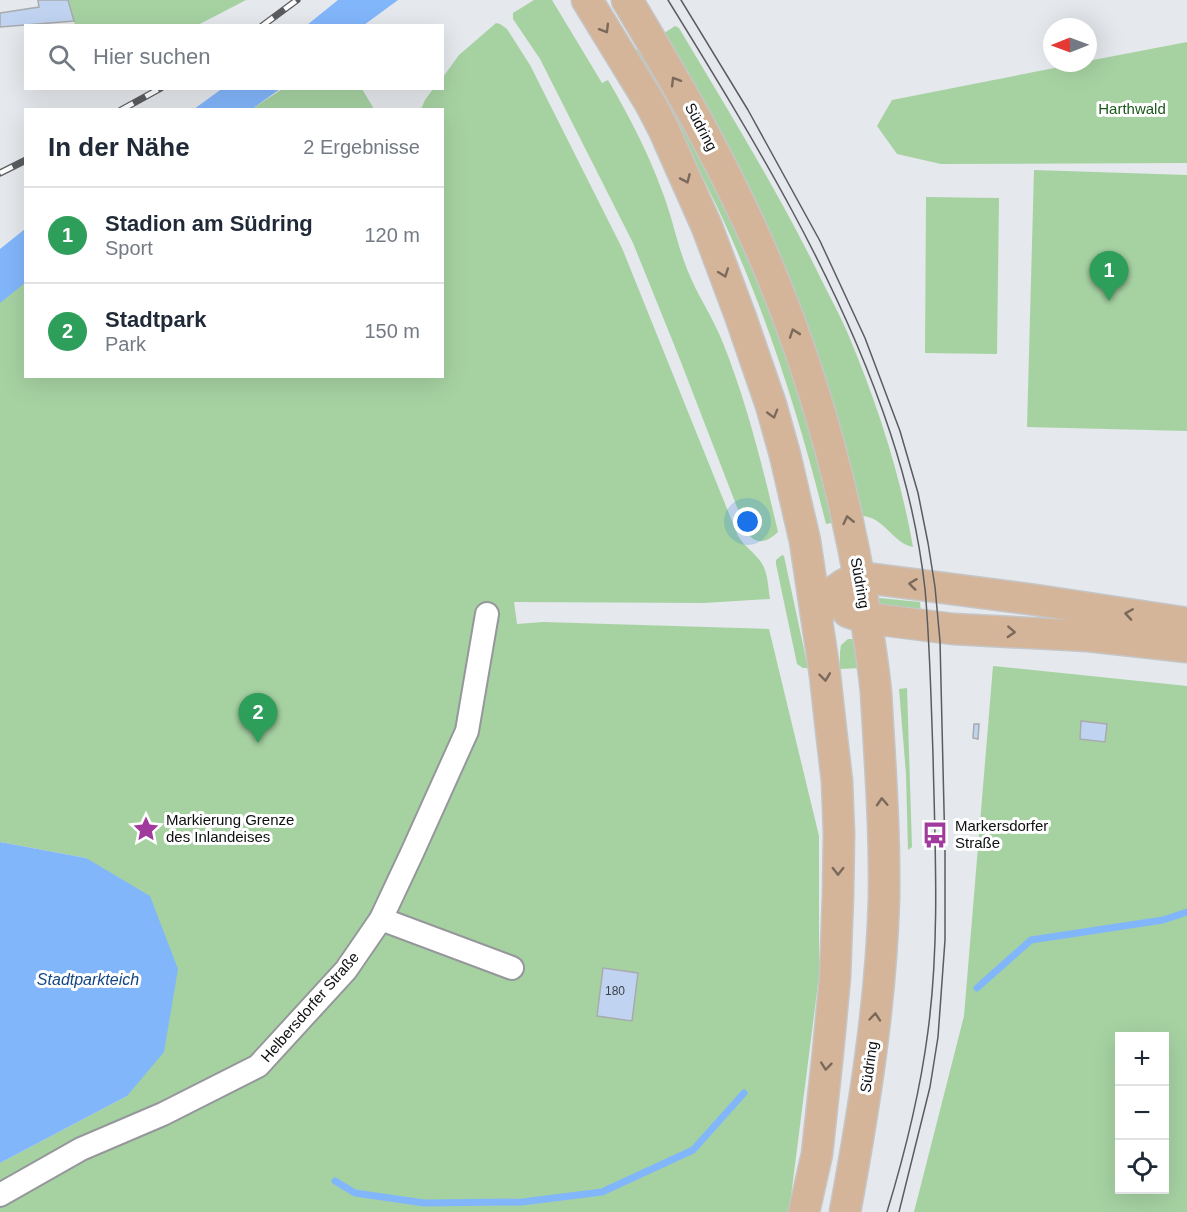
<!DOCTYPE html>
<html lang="de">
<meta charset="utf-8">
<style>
:root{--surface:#fff;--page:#f6f6f7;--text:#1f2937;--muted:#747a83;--line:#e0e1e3;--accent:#d93025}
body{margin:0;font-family:Arial,sans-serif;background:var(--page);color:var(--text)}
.controls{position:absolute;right:18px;bottom:18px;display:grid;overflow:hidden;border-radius:0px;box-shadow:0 6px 24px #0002}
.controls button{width:54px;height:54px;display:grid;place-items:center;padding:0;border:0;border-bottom:2px solid var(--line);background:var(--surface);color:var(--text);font:30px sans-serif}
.compass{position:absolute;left:1043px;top:18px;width:54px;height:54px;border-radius:50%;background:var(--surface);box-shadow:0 6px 24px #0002;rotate:269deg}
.you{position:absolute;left:748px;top:522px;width:21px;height:21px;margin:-15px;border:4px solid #fff;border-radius:50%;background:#1a73e8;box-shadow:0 0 0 9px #1a73e833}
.badge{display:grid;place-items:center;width:39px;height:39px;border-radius:50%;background:var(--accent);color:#fff;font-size:20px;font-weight:700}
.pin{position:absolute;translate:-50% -50px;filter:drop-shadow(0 2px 3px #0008)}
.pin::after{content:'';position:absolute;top:32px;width:21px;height:18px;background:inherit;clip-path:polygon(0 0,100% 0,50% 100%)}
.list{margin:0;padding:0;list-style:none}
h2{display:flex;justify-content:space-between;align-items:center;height:78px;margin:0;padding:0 24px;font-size:26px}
h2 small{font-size:20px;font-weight:400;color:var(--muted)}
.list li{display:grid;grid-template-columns:39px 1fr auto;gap:18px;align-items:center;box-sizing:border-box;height:96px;padding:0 24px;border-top:2px solid var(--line)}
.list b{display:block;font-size:22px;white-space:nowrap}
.list p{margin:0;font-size:20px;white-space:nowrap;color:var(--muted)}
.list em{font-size:20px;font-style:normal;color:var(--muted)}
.icon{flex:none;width:33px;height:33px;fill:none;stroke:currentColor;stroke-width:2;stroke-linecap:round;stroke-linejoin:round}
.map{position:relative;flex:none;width:1187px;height:1212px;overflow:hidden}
.search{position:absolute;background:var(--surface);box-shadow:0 6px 24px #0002;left:24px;top:24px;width:420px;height:66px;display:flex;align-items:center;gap:15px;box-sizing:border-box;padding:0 21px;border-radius:0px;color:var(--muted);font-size:22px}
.panel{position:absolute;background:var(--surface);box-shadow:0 6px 24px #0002;left:24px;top:108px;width:420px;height:270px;border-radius:0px}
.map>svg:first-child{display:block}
.green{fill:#a6d2a2;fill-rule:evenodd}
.water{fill:#82b6fb}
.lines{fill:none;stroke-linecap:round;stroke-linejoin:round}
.stream{stroke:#82b6fb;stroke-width:7}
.building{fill:#c0d4f1;stroke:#a8abae;stroke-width:1.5}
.minor-casing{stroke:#95979b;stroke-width:26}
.major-casing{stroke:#c5c5c6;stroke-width:33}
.minor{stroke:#fff;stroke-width:22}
.major{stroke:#d5b59a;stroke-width:30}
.tram{stroke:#5a5c5f;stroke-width:1.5}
.rail-casing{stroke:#5a5c5f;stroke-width:7}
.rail{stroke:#fff;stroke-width:4.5;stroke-dasharray:14;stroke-linecap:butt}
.oneway{stroke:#7b6a5c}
.labels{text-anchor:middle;stroke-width:6;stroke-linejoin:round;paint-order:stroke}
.number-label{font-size:12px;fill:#3a4049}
.park-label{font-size:15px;fill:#1b591a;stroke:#fff}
.street-label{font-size:15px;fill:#0e0f11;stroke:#fff}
.poi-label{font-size:15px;fill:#0e0f11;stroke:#fff;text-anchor:start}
.water-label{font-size:16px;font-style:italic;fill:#144784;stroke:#fff}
</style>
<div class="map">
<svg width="1187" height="1212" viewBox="0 0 1187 1212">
<rect width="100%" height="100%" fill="#e5e8ec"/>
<!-- green -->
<g class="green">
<path d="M68,0h178l-50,26 -121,-1z"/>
<path d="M534,0h18l50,83 6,-3c21,36 40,72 54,111 10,25 15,53 25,78 10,26 26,48 36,74 24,60 40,125 55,189 -11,10 -20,14 -31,1l-68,-176 -46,-114 -93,-184 -27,-40v-6z"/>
<path d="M496,23l4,1 7,5 23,36 92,183 116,288c6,10 16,16 23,26 7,10 7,25 9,37l-66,4 -190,-1 3,22 26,-2 226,7 50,207v140l-30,236h-789v-49l127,-67 -41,-238 -86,-16v-562l25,-22 1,118h416v-266l-21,-1 4,-9 8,-11 9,-1 1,-11 16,-22z"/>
<path d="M675,26l4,2c50,84 102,168 145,257 8,16 17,32 24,49 29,69 52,139 65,213 -21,-4 -29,-31 -52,-31l-200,-481z"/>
<path d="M1187,42v121l-246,1 -44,-10 -20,-28 15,-26 188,-37h8v-2z"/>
<path d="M642,47l96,181 62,160 36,134 -10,2c-29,-117 -66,-232 -120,-340 -22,-45 -48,-88 -73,-131z"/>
<path d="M284,88l78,1 12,20 -124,1z"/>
<path d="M1034,170l153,5v256l-160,-4z"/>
<path d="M926,197l73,1 -2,156 -72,-1z"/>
<path d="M782,555l2,1 24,112h-5l-6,-4 -21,-100v-4z"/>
<path d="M879,598l41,4 1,11 -41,-9 -2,-1z"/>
<path d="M848,639h4l4,2 4,27 -20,1v-17l1,-7z"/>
<path d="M993,666l194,20v526h-273l50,-196zM1120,1036h44v154h-44z"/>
<path d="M907,688l5,159 -4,3 -2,-76 -7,-85z"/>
</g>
<!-- water -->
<g class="water">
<path d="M338,0h60l-34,25h-57z"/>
<path d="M223,88h57v1l-28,20h-58z"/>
<path d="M25,229v54l-25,20v-54z"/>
<path d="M0,842l86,16 64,38 28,73 -14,83 -37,44 -127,67z"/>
</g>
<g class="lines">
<!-- stream -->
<g class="stream">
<path d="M977,988l54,-48 132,-20 24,-8"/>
<path d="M335,1181l20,12 69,10 98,-1 80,-10 91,-42 51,-57"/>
</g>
</g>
<!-- building -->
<g class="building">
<path d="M38,0h30l6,21 -74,6v-14l39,-6z"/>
<path d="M1081,721l26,3 -2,18 -25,-3z"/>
<path d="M974,724h5l-1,15 -5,-1z"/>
<path d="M603,968l35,5 -6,48 -35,-5z"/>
</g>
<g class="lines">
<!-- minor casing -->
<g class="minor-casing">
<g id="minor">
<path d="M381,919l131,49"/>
<path d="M0,1195l81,-46 82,-35 95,-48 88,-96 35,-51 31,-66 55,-122 20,-117"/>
</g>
</g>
<!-- major casing -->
<g class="major-casing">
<g id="major">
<path d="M587,0l63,103 14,27 43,97 34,91 30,87 14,50 20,86 20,134 6,55 6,51 2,53 -1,62 -3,81 -7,75 -11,102 -13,58"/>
<path d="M627,0c37,62 74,124 106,190 63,127 105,265 129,404 5,33 11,66 14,99 4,69 9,137 8,206 -3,105 -20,210 -39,313"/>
<path d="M848,612l18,6 87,11 135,7 99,11"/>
<path d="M817,619c8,-22 20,-33 42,-42l177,23 151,23"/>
</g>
</g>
<!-- minor -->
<use href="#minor" class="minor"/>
<!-- major -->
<use href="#major" class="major"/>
<!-- tram -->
<g class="tram">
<path d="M668,0c85,138 171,278 222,432 17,51 29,104 35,157 5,55 6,111 8,166 2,92 7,185 -5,276 -8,62 -23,122 -41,181"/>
<path d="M681,0l67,110 72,131 45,97 35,93 18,62 10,50 7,44 5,54 5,210v89l-7,97 -8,50 -31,125"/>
</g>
<!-- rail casing -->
<g class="rail-casing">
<g id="rail">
<path d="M262,26l35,-26"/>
<path d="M121,110l40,-22"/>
<path d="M0,173l26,-13"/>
</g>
</g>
<!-- rail -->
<use href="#rail" class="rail"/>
</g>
<!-- one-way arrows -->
<defs><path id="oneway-chevron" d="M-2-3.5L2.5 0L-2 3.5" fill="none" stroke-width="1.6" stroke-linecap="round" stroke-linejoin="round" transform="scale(1.5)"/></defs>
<g class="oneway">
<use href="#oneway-chevron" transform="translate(605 29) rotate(59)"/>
<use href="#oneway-chevron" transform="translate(675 81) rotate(-121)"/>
<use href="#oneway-chevron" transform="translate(686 179) rotate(66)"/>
<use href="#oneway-chevron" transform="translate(724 273) rotate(70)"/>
<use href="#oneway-chevron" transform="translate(794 333) rotate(-109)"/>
<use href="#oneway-chevron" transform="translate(773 414) rotate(74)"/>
<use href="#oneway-chevron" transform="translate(848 520) rotate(-103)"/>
<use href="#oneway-chevron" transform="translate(913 584) rotate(-173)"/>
<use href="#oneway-chevron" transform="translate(1129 614) rotate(-171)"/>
<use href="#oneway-chevron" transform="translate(1011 632) rotate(3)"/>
<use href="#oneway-chevron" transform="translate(825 677) rotate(83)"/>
<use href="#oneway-chevron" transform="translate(882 802) rotate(-93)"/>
<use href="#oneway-chevron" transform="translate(838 871) rotate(90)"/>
<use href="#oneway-chevron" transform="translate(875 1017) rotate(-85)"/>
<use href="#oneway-chevron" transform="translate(826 1066) rotate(96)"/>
</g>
<!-- icons -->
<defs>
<g id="sight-bare" transform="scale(2.07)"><path d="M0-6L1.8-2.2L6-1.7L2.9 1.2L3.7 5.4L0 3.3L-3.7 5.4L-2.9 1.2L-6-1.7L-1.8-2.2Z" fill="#a13a9d" stroke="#fff" stroke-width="2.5" paint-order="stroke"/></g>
<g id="bus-bare" transform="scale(2.07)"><path d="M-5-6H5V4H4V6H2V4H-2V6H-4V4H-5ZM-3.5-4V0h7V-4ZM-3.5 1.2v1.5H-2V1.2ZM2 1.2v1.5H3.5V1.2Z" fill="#a13a9d" stroke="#fff" stroke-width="2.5" paint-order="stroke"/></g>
</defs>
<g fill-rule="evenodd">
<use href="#sight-bare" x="146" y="829"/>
<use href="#bus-bare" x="935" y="835"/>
</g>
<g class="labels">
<!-- number labels -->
<g class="number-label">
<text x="615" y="995">180</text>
</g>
<!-- park labels -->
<g class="park-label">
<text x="1132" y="114">Harthwald</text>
</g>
<!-- street labels -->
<g class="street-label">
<text transform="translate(701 127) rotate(62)" y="5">Südring</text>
<text transform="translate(860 583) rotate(80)" y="5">Südring</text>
<text transform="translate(310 1007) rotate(-49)" y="5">Helbersdorfer Straße</text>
<text transform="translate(869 1067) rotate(-82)" y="5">Südring</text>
</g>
<!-- poi labels -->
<g class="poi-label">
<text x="166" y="825">Markierung Grenze<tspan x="166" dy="17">des Inlandeises</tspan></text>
<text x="955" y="831">Markersdorfer<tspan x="955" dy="17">Straße</tspan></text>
</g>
<!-- water labels -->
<g class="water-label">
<text x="88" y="985">Stadtparkteich</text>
</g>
</g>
</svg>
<div class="controls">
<button>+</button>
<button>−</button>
<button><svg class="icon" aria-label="locate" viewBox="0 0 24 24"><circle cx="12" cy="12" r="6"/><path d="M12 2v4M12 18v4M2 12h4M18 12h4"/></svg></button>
</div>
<svg class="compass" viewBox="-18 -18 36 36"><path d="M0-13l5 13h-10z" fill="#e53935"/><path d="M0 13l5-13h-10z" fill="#747a83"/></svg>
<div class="you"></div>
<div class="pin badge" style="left:1109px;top:301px;background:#2e9e5b">1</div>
<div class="pin badge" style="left:258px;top:743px;background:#2e9e5b">2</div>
<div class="search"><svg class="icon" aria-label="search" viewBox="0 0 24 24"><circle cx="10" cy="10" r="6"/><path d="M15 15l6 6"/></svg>Hier suchen</div>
<section class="panel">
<h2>In der Nähe<small>2 Ergebnisse</small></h2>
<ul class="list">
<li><span class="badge" style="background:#2e9e5b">1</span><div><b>Stadion am Südring</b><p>Sport</p></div><em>120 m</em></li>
<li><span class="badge" style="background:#2e9e5b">2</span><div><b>Stadtpark</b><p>Park</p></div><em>150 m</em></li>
</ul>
</section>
</div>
